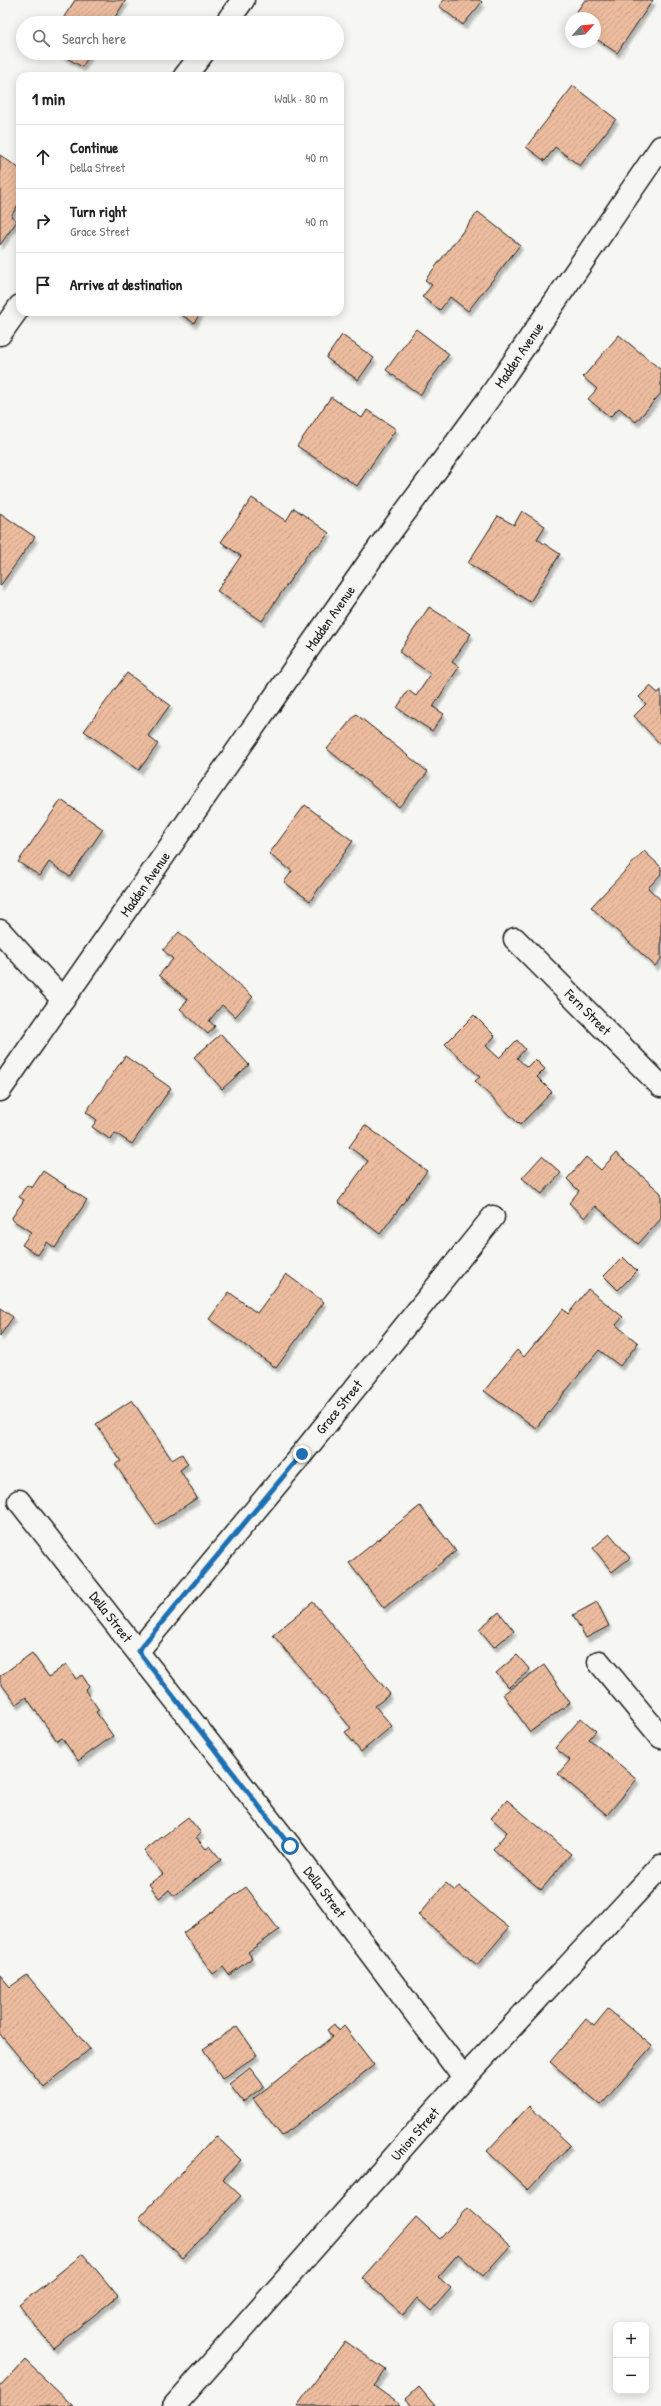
<!DOCTYPE html>
<meta charset="utf-8">
<style>
:root{--surface:#fff;--page:#f6f6f6;--text:#222;--muted:#767676;--line:#e0e0e0}
body{margin:0;font-family:"Patrick Hand",sans-serif;background:var(--page);color:var(--text)}
.controls{position:absolute;right:12px;bottom:12px;display:grid;overflow:hidden;border-radius:8px;box-shadow:0 2px 10px #0003}
.controls button{width:36px;height:36px;display:grid;place-items:center;padding:0;border:0;border-bottom:1px solid var(--line);background:var(--surface);color:var(--text);font:20px sans-serif}
.compass{position:absolute;left:565px;top:12px;width:36px;height:36px;border-radius:50%;background:var(--surface);box-shadow:0 2px 10px #0003;rotate:63deg}
.stop{position:absolute;width:12px;height:12px;margin:-9px;border:3px solid #1f6fb2;border-radius:50%;background:#fff}
.stop.end{background:#1f6fb2;border-color:#fff;box-shadow:0 1px 4px #0008}
.list{margin:0;padding:0;list-style:none}
h2{display:flex;justify-content:space-between;align-items:center;height:52px;margin:0;padding:0 16px;font-size:17px}
h2 small{font-size:13px;font-weight:400;color:var(--muted)}
.list li{display:grid;grid-template-columns:26px 1fr auto;gap:12px;align-items:center;box-sizing:border-box;height:64px;padding:0 16px;border-top:1px solid var(--line)}
.list b{display:block;font-size:15px;white-space:nowrap}
.list p{margin:0;font-size:13px;white-space:nowrap;color:var(--muted)}
.list em{font-size:13px;font-style:normal;color:var(--muted)}
.icon{flex:none;width:22px;height:22px;fill:none;stroke:currentColor;stroke-width:2;stroke-linecap:round;stroke-linejoin:round}
.map{position:relative;flex:none;width:661px;height:2406px;overflow:hidden}
.search{position:absolute;background:var(--surface);box-shadow:0 2px 10px #0003;left:16px;top:16px;width:328px;height:44px;display:flex;align-items:center;gap:10px;box-sizing:border-box;padding:0 14px;border-radius:22px;color:var(--muted);font-size:15px}
.panel{position:absolute;background:var(--surface);box-shadow:0 2px 10px #0003;left:16px;top:72px;width:328px;height:244px;border-radius:12px}
.map>svg:first-child{display:block}
.building{fill:url(#building-hatch);stroke:#1c1c1c;filter:url(#shadow)}
.lines{fill:none;stroke-linecap:round;stroke-linejoin:round}
.minor-casing{stroke:#1c1c1c;stroke-width:25}
.minor{stroke:#f6f6f2;stroke-width:22}
.route{stroke:#1f6fb2;stroke-width:5}
.labels{text-anchor:middle;stroke-width:3;stroke-linejoin:round;paint-order:stroke}
.street-label{font-size:14px;fill:#1c1c1c;stroke:#f6f6f2}
</style>
<div class="map">
<svg width="661" height="2406" viewBox="0 0 661 2406">
<defs>
<pattern id="building-hatch" width="6" height="6" patternUnits="userSpaceOnUse"><rect width="6" height="6" fill="#edbc9e"/><path d="M-1 1l2-2M0 6l6-6M5 7l2-2" fill="none" stroke="#cba188"/></pattern>
<filter id="shadow"><feDropShadow dx="2.5" dy="4.5" stdDeviation="1" flood-color="#0004"/></filter>
</defs>
<rect width="100%" height="100%" fill="#f6f6f2"/>
<filter id="ink" filterUnits="userSpaceOnUse"><feTurbulence type="fractalNoise" baseFrequency=".025" numOctaves="2"/><feDisplacementMap in="SourceGraphic" scale="8" xChannelSelector="R" yChannelSelector="G"/><feConvolveMatrix kernelMatrix="1 2 1 2 8 2 1 2 1" color-interpolation-filters="sRGB"/></filter>
<g filter="url(#ink)">
<!-- building -->
<g class="building">
<path d="M75,0h51l-15,23h-51z"/>
<path d="M444,0h35l3,2 -19,23 -24,-19z"/>
<path d="M585,0h68l-36,53 -22,-15v-20h-23z"/>
<path d="M59,53h32l-9,14z"/>
<path d="M573,86l43,33 -36,47 -25,-19 -10,14 -19,-14z"/>
<path d="M0,155l20,14v33l-9,14 6,5 -17,24z"/>
<path d="M478,212l42,33 -52,66 -18,-14 -10,13 -18,-13 10,-12 -7,-5z"/>
<path d="M177,312h24l-7,11z"/>
<path d="M416,329l33,25 -29,41 -34,-25z"/>
<path d="M342,335l32,23 -16,22 -32,-22z"/>
<path d="M619,335l42,35v23l-25,29 -17,-14 -9,9 -22,-18 9,-10 -14,-12z"/>
<path d="M331,397l31,21 5,-8 29,19 -39,57 -60,-40z"/>
<path d="M252,498l34,23 8,-13 35,25 -9,11 -10,7 -48,70 -45,-30 24,-35 -20,-14z"/>
<path d="M522,511l23,15 -8,13 23,15 -30,48 -62,-39 30,-47 16,9z"/>
<path d="M0,513l35,24 -35,49z"/>
<path d="M429,607l42,27 -19,28 7,5 -26,40 11,7 -12,17 -35,-23 11,-18 8,6 15,-22 -32,-22z"/>
<path d="M127,673l43,32 -22,31 10,8 -19,26 -55,-39z"/>
<path d="M650,686l8,7 3,-3v55l-27,-29 12,-12 -7,-7z"/>
<path d="M356,714l72,58 -29,35 -72,-58z"/>
<path d="M61,800l42,29 -33,48 -21,-15 -9,14 -22,-14z"/>
<path d="M305,805l48,36 -43,60 -26,-19 8,-11 -23,-17z"/>
<path d="M644,851l17,16v7l-13,14 13,12v59l-6,7 -64,-59z"/>
<path d="M179,932l74,65 -18,20 -13,-12 -13,16 6,5 -7,8 -28,-25 8,-9 -29,-25 14,-16 -10,-9z"/>
<path d="M474,1015l21,21 -9,10 13,12 18,-18 8,9 -8,9 10,9 8,-8 10,10 -8,8 15,15 -32,33 -45,-44 5,-4 -35,-33z"/>
<path d="M221,1034l28,31 -27,24 -28,-32z"/>
<path d="M125,1056l46,32 -39,56 -17,-11 -4,7 -19,-13 5,-7 -11,-8z"/>
<path d="M365,1125l62,46 -47,63 -42,-32 30,-41 -19,-14z"/>
<path d="M616,1153l45,40v26l-23,25 -42,-38 -11,12 -16,-15 10,-12 -12,-12 19,-22 15,13z"/>
<path d="M542,1156l19,17 -19,21 -20,-16z"/>
<path d="M43,1171l44,29 -32,48 -8,-6 -9,13 -16,-10 9,-13 -20,-13 13,-19 -5,-3 8,-12 5,3z"/>
<path d="M623,1257l14,14 -19,19 -14,-14z"/>
<path d="M286,1274l38,28 -48,66 -67,-49 20,-27 28,21z"/>
<path d="M588,1289l35,28 -7,8 22,18 -18,23 -21,-16 -63,78 -52,-37 33,-41 7,7 39,-48 5,5z"/>
<path d="M0,1308l13,9 -13,19z"/>
<path d="M132,1400l40,60 10,-6 6,10 -8,6 17,28 -41,27 -41,-61 6,-3 -25,-37z"/>
<path d="M420,1506l36,45 -72,57 -35,-45z"/>
<path d="M610,1534l20,24 -18,14 -19,-24z"/>
<path d="M313,1602l77,92 -15,12 17,20 -31,26 -16,-20 6,-4 -78,-93z"/>
<path d="M597,1602l12,24 -23,12 -13,-23z"/>
<path d="M499,1612l15,19 -20,16 -15,-18z"/>
<path d="M32,1653l17,24 17,-13 10,15 6,-4 7,11 -4,4 14,20 -3,2 17,24 -35,25 -16,-23 -5,3 -31,-44 -10,7 -16,-22v-6z"/>
<path d="M517,1655l13,15 -21,17 -13,-14z"/>
<path d="M544,1665l26,38 -40,29 -27,-38z"/>
<path d="M581,1718l15,13 -7,8 48,40 -30,36 -49,-41 12,-14 -15,-12z"/>
<path d="M507,1800l64,54 -30,36 -48,-41 14,-17 -16,-14z"/>
<path d="M188,1817l13,16 -5,4 10,12 4,-3 11,14 -47,36 -5,-6 -10,8 -10,-14 14,-10 -19,-23z"/>
<path d="M446,1883l9,8 4,-5 50,42 -32,37 -59,-50z"/>
<path d="M246,1887l33,43 -31,22 4,6 -23,17 -6,-8 -10,7 -30,-41z"/>
<path d="M0,1975l10,12 17,-12 63,74 -46,38 -44,-53z"/>
<path d="M608,2009l44,37 -51,59 -51,-43 36,-43 8,7z"/>
<path d="M334,2024l5,7 5,-5 30,39 -92,71 -29,-37 79,-62 -5,-7z"/>
<path d="M237,2026l20,29 -35,24 -19,-30z"/>
<path d="M250,2068l14,18 -21,16 -14,-18z"/>
<path d="M529,2106l41,39 -42,45 -41,-39z"/>
<path d="M216,2136l25,24 -18,19 18,17 -58,62 -44,-40z"/>
<path d="M467,2208l43,38 -27,30 -25,-22 -20,23 13,11 -20,23 -14,-13 -14,17 -41,-37 54,-61 24,22z"/>
<path d="M83,2254l35,42 -65,52 -34,-43z"/>
<path d="M345,2341l41,29 -12,16 25,18 -2,2h-100z"/>
<path d="M25,2360l48,46h-73v-19z"/>
<path d="M419,2387l16,19h-23l-6,-7z"/>
</g>
<g class="lines">
<!-- minor casing -->
<g class="minor-casing">
<g id="minor">
<path d="M226,23l17,-23"/>
<path d="M185,76l18,-23"/>
<path d="M0,334l20,-28"/>
<path d="M0,931l63,69"/>
<path d="M515,939l146,147"/>
<path d="M0,1090l378,-541 109,-148 174,-254"/>
<path d="M19,1501l271,345 174,232"/>
<path d="M138,1651l164,-197 191,-237"/>
<path d="M599,1662l62,75"/>
<path d="M174,2406l290,-328 197,-212"/>
</g>
</g>
<!-- minor -->
<use href="#minor" class="minor"/>
</g>
</g>
<g class="lines" filter="url(#ink)">
<!-- route -->
<path class="route" d="M290,1846l-152,-195 164,-197"/>
</g>
<g class="labels">
<!-- street labels -->
<g class="street-label">
<text transform="translate(519 355) rotate(-56)" y="5">Madden Avenue</text>
<text transform="translate(330 618) rotate(-55)" y="5">Madden Avenue</text>
<text transform="translate(145 884) rotate(-55)" y="5">Madden Avenue</text>
<text transform="translate(588 1012) rotate(45)" y="5">Fern Street</text>
<text transform="translate(339 1407) rotate(-51)" y="5">Grace Street</text>
<text transform="translate(111 1617) rotate(52)" y="5">Della Street</text>
<text transform="translate(325 1892) rotate(53)" y="5">Della Street</text>
<text transform="translate(415 2134) rotate(-49)" y="5">Union Street</text>
</g>
</g>
</svg>
<div class="controls">
<button>+</button>
<button>−</button>
</div>
<svg class="compass" viewBox="-18 -18 36 36"><path d="M0-13l5 13h-10z" fill="#e53935"/><path d="M0 13l5-13h-10z" fill="#767676"/></svg>
<div class="stop" style="left:290px;top:1846px"></div>
<div class="stop end" style="left:302px;top:1454px"></div>
<div class="search"><svg class="icon" aria-label="search" viewBox="0 0 24 24"><circle cx="10" cy="10" r="6"/><path d="M15 15l6 6"/></svg>Search here</div>
<section class="panel">
<h2>1 min<small>Walk · 80 m</small></h2>
<ul class="list">
<li><svg class="icon" aria-label="ahead" viewBox="0 0 24 24"><path d="M12 20V5M6 11l6-6 6 6"/></svg><div><b>Continue</b><p>Della Street</p></div><em>40 m</em></li>
<li><svg class="icon" aria-label="right" viewBox="0 0 24 24"><path d="M7 20v-9h11M14 6l5 5-5 5"/></svg><div><b>Turn right</b><p>Grace Street</p></div><em>40 m</em></li>
<li><svg class="icon" aria-label="arrive" viewBox="0 0 24 24"><path d="M6 21V4h12l-3 4 3 4H6"/></svg><div><b>Arrive at destination</b></div></li>
</ul>
</section>
</div>
